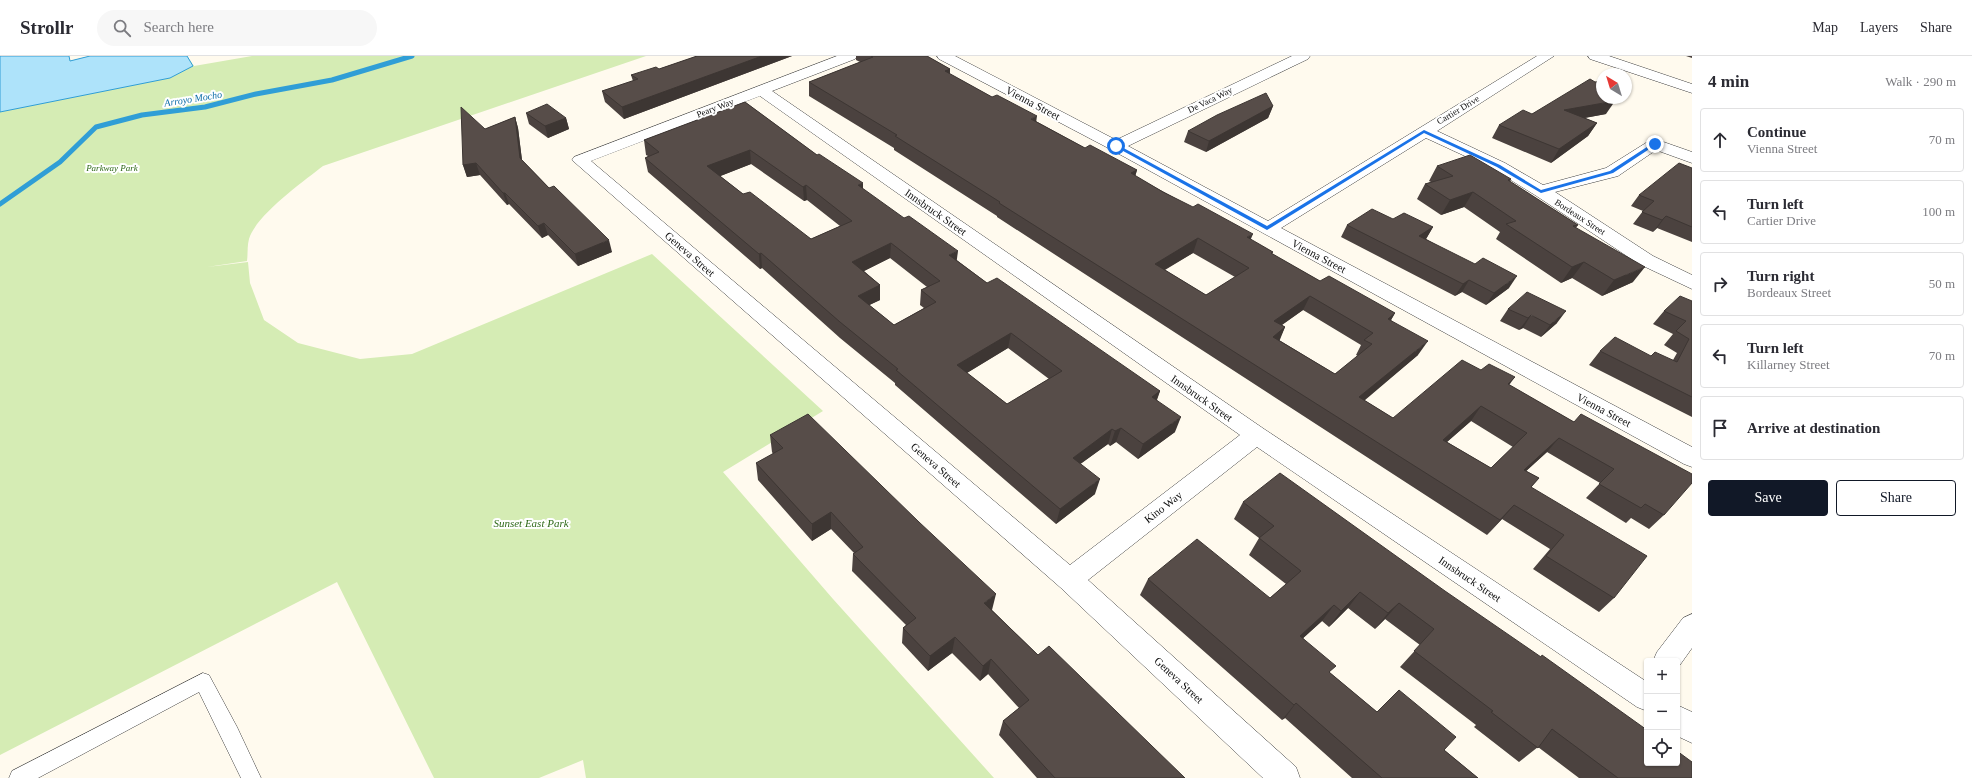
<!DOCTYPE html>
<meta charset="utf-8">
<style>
:root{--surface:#fff;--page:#f7f7f7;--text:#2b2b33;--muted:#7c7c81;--line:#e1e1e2;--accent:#111827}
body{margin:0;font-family:"Times New Roman",serif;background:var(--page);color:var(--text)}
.controls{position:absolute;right:12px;bottom:12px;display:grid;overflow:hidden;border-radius:4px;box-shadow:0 1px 3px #0004}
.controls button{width:36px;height:36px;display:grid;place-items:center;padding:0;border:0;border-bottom:1px solid var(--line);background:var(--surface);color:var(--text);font:20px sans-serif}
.compass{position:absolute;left:1596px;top:12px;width:36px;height:36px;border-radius:50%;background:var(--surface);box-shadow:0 1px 3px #0004;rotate:322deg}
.stop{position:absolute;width:12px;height:12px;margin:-9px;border:3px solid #1a73e8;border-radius:50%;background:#fff}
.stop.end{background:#1a73e8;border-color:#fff;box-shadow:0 1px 4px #0008}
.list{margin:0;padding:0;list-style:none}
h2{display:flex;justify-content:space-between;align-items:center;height:52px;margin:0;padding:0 16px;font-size:17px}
h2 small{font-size:13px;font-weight:400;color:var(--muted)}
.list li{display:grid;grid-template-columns:26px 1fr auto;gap:12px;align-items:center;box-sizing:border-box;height:64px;margin:0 8px 8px;padding:0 8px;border:1px solid var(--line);border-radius:4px}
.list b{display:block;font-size:15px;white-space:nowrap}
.list p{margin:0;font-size:13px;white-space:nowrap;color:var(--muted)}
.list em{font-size:13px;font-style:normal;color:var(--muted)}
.actions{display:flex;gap:8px;padding:12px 16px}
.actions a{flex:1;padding:9px 0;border:1px solid var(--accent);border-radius:4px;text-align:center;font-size:14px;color:var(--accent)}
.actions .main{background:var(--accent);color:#fff}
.icon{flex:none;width:22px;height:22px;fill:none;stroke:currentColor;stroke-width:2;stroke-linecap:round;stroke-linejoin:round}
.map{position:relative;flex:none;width:1692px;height:722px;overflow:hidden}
header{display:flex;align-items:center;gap:24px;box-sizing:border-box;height:56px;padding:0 20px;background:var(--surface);border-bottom:1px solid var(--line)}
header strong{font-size:19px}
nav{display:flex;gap:22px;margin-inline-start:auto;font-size:14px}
.search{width:280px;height:36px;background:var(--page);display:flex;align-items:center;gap:10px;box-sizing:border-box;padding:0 14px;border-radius:22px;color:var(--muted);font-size:15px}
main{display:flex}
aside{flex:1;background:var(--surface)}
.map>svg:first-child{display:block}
.green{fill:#d5ecb4}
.water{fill:#aee3fa;stroke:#309ed6}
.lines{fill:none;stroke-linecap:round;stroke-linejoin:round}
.stream{stroke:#309ed6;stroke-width:5}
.service-casing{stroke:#404040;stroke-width:1}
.minor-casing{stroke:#404040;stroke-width:1}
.tertiary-casing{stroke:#404040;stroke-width:1}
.service{fill:#fff;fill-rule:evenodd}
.minor{fill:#fff;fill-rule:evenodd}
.tertiary{fill:#fff;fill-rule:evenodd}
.wall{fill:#4b423f;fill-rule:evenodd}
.shaded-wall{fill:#3d3633}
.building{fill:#574d49;stroke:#3d3633;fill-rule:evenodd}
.route{fill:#1a73e8}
.labels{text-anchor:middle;stroke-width:4;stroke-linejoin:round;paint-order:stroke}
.far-street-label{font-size:9px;fill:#0d0d0d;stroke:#fff}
.far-park-label{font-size:9px;font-style:italic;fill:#2f6919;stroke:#fff}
.far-water-label{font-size:10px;font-style:italic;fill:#0e6ea8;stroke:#fff}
.street-label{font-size:11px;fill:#0d0d0d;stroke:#fff}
.park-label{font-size:11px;font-style:italic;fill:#2f6919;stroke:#fff}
</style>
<header>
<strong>Strollr</strong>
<div class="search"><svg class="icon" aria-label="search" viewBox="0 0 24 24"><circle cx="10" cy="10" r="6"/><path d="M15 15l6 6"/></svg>Search here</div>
<nav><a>Map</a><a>Layers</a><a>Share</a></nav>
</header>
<main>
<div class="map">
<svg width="1692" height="722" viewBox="0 0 1692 722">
<rect width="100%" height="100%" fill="#fffaee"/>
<!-- green -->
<path class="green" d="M0,0h69l1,5 20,-5h97l7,10 58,-10h394l-323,110c-19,15 -67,49 -74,73 -2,7 -1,15 -2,22l-40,6 41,-5 2,21 14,37 34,23 62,16 52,-5 240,-100 171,157 -100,61 110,127 161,179h-408l-3,-18 -44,18h-105l-97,-196 -337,173z"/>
<!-- water -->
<path class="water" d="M0,0h69l1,5 20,-5h97l6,10 -23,12 -170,34z"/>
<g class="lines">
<!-- stream -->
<path class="stream" d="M0,148l60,-42 36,-35 46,-12 63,-8 51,-13 76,-14 80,-24"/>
<!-- service casing -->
<g class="service-casing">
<path id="service" d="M203,617l6,2 28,52 24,51h-20l-42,-86 -161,86h-29l3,-7z"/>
</g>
<!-- minor casing -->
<g class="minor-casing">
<g id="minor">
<path d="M837,0h20l-2,3 -83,32 492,338 383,253v29l-10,-4 -380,-260 -169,133 208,187 4,11h-37l-202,-190 -489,-428 2,-3zM760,40l480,339 -170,130 -479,-404z"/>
<path d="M937,0h18l161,84 176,-84h18l-2,3 -180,87 140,75 269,-165h17l-117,75 68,32 38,22 63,-17 43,-27 6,-2 37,13v11l-36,-13 -38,26 -63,16 98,64 39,19v14l-53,-25 -104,-69 -42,-26 -67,-31 -145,90 411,219v20l-8,-3 -574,-315 -171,-90z"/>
<path d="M1692,558v34l-15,21v-8h-24l4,-9 26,-34z"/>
<path d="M1677,649l15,7v31l-15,-7z"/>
</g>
</g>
<!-- tertiary casing -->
<g class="tertiary-casing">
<path id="tertiary" d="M1588,0h21l83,28v9l-102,-34z"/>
</g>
<!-- service -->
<use href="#service" class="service"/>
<!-- minor -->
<use href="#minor" class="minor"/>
<!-- tertiary -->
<use href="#tertiary" class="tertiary"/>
</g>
<!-- wall -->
<g class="wall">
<path d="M697,0h95l-168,63 -19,-17 -3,-11 31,-10 -2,-6 28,-6z"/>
<path d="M856,0h71l23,13v5l42,23 93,51 52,22 -2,6 138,76 -1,2 48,27 75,32 -4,7 27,35 -54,45 29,18 116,-33 65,37 90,93 -15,14 -18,-11 -5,5 -40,-25 14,-15 -53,-31 -21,19 13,7 -8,9 83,111 -15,14 -66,-43 17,-20 -48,-30 -15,16 -490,-318v-1l-103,-66v-2l-85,-52v-14l51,-20 -4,-2zM1193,197l42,24 -29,18 -41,-25zM1303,254l58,35 -5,10 2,1 -23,18 -56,-34 6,-13 -3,-2zM1471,365l42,26 -22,21 -44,-26z"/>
<path d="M1686,0h6v2z"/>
<path d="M1595,26l11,32 -21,4 12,5 -9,13 -37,27 -59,-25 7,-13 33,-11z"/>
<path d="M745,46l118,87 124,94 173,108 -3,9 18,32 -37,27 -22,-17 -6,4 -2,-2 -28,20 15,30 -39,30 -161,-139v-2l-55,-45 -78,-70 -2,1 -112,-97 -3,-14 3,-2 -2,-1 -2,-15zM751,108l53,37 3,-1 33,26 -29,13 -68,-45 -23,-18zM890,202l37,29 -6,3 -1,15 4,3 -30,17 -25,-20 11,-5v-15l-16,-14zM1008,292l41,31 -42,25 -40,-31z"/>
<path d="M1273,50l-5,12 -62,34 -22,-10 4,-11z"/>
<path d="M526,57l40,5 3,11 -21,9 -19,-14z"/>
<path d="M515,61l3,11 4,32 90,92 -34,14 -30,-31 -6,3 -33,-34 -2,1 -27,-30 -13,2 -4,-12 22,-36z"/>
<path d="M1437,110l74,13 -1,3 68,43 -2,3 57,54 -31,14 -30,-18 -11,5 -65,-44 4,-7 -36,-25 -23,8 -24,-16 8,-15 6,-2 -2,-1z"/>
<path d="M1692,112v74l-35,-14 -4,4 -20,-8 10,-13 -12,-5 8,-11z"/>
<path d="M1393,163l40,8 -7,12 83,49 -23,17 -24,-13 -7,4 -114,-59 6,-12z"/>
<path d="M1692,245v116l-103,-52 11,-14 51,5 22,4 4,-7 -13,-8 9,-11 -20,-10 11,-13z"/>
<path d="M1508,253l49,14 -16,14 -18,-9 -4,2 -19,-9z"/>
<path d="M770,379l222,175 46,45 147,123h-148l-38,-43 4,-14 16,-13 -31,-34 -8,7 -28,-28 -24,18 -26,-28 1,-15 3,-3 -54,-54 1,-17 1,-1 -23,-24 -19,12 -54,-61 -2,-17 17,-9 -1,-2z"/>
<path d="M1243,446l449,276h-113l-41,-31 -19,15 -45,-35 2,-2 -76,-58 20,-22 -35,-26 -10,10 -27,-21 -19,19 -7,-6 -19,17 27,35 47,39 67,38 34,28h-126l-67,-60 -3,2 -142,-125 8,-16 122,19 16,-14 -37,-29 10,-17 -25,-19z"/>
</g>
<!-- shaded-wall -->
<g class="shaded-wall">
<path d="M762,0h30l-168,63 -2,-12z"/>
<path d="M950,13l-1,13 -4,-11z"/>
<path d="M1615,45l-9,13 -51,9 9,-13z"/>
<path d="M1273,50l-5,12 -62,34 3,-11z"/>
<path d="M1037,60l-2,14 -4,-11z"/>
<path d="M515,61l3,11 5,41 -3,-11z"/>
<path d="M566,62l3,11 -21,9 -3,-12z"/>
<path d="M1597,67l-9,13 -37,27 8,-14z"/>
<path d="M750,94l1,14 -43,17 -1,-15z"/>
<path d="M476,107l4,12 -13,2 -4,-12z"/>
<path d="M1137,114l-4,14 -2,-11z"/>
<path d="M863,127v15l-5,-13z"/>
<path d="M806,129l1,15 -3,1 -1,-14z"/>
<path d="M1473,136l-9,15 -23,8 9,-15z"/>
<path d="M503,137h2l4,11 -2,1z"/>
<path d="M1666,160l-9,12 -4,4 9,-12z"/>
<path d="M544,167l4,12 -6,3 -4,-12z"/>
<path d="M1433,171l-7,12 -13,9 6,-12z"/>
<path d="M1253,178l-6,14v-11z"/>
<path d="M1198,182l-5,15 -43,25 5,-14z"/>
<path d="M609,184l3,12 -34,14 -3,-12z"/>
<path d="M891,187l-1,15 -38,19v-15z"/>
<path d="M958,195l-2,15 -7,-11z"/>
<path d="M761,197l1,15 -2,1 -1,-15z"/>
<path d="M1584,206l-12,16 -11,5 11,-16z"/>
<path d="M1645,211l-12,15 -31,14 12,-16z"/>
<path d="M1517,220l-8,12 -23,17 8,-12z"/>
<path d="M1469,224l-7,12 -7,4 8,-12z"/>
<path d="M880,229v15l-23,11 1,-15z"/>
<path d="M1310,240l-7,14 -36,25 7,-14z"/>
<path d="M1566,255l-9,12 -16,14 9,-12z"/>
<path d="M1395,257l-8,14 1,-8z"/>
<path d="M1531,259l-8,13 -4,2 9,-12z"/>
<path d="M1285,271l-6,15 -6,-5z"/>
<path d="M1011,277l-3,15 -53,32 2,-15z"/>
<path d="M1428,285l-10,14 -67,57 8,-15z"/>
<path d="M1515,321l-11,15 4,-8z"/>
<path d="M1160,335l-6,15 -2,-9z"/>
<path d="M1481,350l-10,15 -38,33 10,-14z"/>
<path d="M1181,361l-6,15 -37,27 5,-15z"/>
<path d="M1121,372l-5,14 -6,4 5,-15z"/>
<path d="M1112,373l-4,15 -40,29 5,-15z"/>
<path d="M1559,382l-12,14 -35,32 12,-14z"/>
<path d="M1100,423l-5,15 -39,30 4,-15z"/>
<path d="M1514,449l-12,14 -15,16 13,-15z"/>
<path d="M831,456v17l-19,12v-17z"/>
<path d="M1360,536l-12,16 -19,19 12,-16z"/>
<path d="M996,538l-4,16 -11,9 3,-16z"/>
<path d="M1399,547l-14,16 -10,10 13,-16z"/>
<path d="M1334,549l-12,16 -33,30 11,-15z"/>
<path d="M955,581l-3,16 -24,18 2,-15z"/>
<path d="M991,603l-3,15 -8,7 3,-15z"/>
<path d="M1296,647l-11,15 -3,2 12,-15z"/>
</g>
<!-- building -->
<g class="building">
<path d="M697,0h65l-140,51 -20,-16 36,-12 -7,-4 25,-8 3,2z"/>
<path d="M871,0h56l23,13 -5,2 47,26 5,-2 40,21 -6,3 54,29 5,-3 47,25 -6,3 32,19 30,15 5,-3 55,30 -6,3 26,15 -2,1 49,28 9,-5 66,37 -7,6 40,22 -69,56 34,21 69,-58 19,10 8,-6 26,13 -7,7 66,38 7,-8 111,60v9l-28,32 -19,-11 -4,4 -42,-24 15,-15 -55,-31 -35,32 15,8 -8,9 116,69 -33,42 -68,-42 18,-21 -50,-30 -14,15 -501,-317 1,-1 -105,-66 2,-1 -88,-53 64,-25zM1198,182l51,30 -43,27 -51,-31zM1310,240l63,37 -9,7 8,4 -37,30 -62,-37 12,-10 -11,-6zM1481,350l46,27 -36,35 -48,-28z"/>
<path d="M1590,23l5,3 7,-1v17h14l-1,3 -51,9 33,13 -38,26 -60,-24 24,-15 9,4z"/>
<path d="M1266,37l7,13 -64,35 -21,-10 29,-16z"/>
<path d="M745,46l72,53 2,-1 44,29 -5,2 46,33 5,-2 49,35 -9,4 38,28 10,-5 163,113 -8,6 29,20 -38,27 -22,-16 -6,3 -3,-2 -39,29 27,21 -40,30 -164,-139 2,-1 -58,-47 -79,-69 -2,1 -114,-96 14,-6 -15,-12zM750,94l53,37 3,-2 46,36 -41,18 -61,-47 -7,2 -36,-28zM891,187l49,38 -19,9 15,12 -42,23 -36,-29 22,-11 -28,-23zM1011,277l51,38 -55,33 -50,-39z"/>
<path d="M547,48l19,14 -21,8 -19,-13z"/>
<path d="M461,51l24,22 30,-12 5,41 29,30 5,-2 55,54 -34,14 -31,-31 -6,3 -33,-33h-2l-27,-30 -13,2z"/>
<path d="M1470,99l41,24 -3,1 70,45 -5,1 72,41 -31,13 -30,-18 -12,5 -66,-43 10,-3 -43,-29 -23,8 -25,-16 28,-8 -16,-10z"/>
<path d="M1679,107l13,5v59l-26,-11 -4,4 -20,-8 12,-11 -15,-6z"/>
<path d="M1372,153l21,10 11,-6 29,14 -14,9 56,28 8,-6 34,18 -23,17 -25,-13 -6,4 -116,-59z"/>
<path d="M1527,236l39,19 -16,14 -19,-10 -3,3 -20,-9z"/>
<path d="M1680,240l12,5v96l-92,-46 15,-14 36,19 4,-4 22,10 12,-23 -13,-8 10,-10 -22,-10z"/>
<path d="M808,358l111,108 77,72 -12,9 54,52 11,-9 136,132h-130l-52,-57 26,-21 -38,-41 -8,7 -28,-29 -25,19 -27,-28 13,-10 -63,-64 10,-7 -32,-35 -19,12 -56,-61 27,-15 -13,-13z"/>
<path d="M1280,417l165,118 96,66 1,-2 105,75v33h30v-12l15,11v16h-74l-66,-49 -14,19 -47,-36 2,-1 -79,-60 20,-22 -35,-26 -11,10 -28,-21 -19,19 -7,-6 -34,31 36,30 -7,6 48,40 22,-22 57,47 -12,13 34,28h-96l-86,-75 -2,2 -146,-126 49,-40 73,59 31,-27 -42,-33 15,-12 -31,-24z"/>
</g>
<!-- route -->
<path class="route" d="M1424,74l76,35 41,25 69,-19 43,-28 4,1 -44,29 -72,20 -44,-26 -73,-34 -157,97 -153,-84 4,-1 149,81z"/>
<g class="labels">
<!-- far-street labels -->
<g class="far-street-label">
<text transform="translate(1210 44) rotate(-26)" y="3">De Vaca Way</text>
<text transform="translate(715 52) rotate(-21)" y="3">Peary Way</text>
<text transform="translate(1458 54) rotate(-31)" y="3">Cartier Drive</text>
<text transform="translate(1580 161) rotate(33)" y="3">Bordeaux Street</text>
</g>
<!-- far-park labels -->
<g class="far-park-label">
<text x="112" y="115">Parkway Park</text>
</g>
<!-- far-water labels -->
<g class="far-water-label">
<text transform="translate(193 42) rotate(-9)" y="4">Arroyo Mocho</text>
</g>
<!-- street labels -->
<g class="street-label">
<text transform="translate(1033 47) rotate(28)" y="4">Vienna Street</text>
<text transform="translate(936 156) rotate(35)" y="4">Innsbruck Street</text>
<text transform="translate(690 198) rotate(41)" y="4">Geneva Street</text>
<text transform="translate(1319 200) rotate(28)" y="4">Vienna Street</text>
<text transform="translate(1202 342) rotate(35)" y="4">Innsbruck Street</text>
<text transform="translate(1604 354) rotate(28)" y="4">Vienna Street</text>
<text transform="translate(936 409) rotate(41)" y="4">Geneva Street</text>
<text transform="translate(1163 451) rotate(-38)" y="4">Kino Way</text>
<text transform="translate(1470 523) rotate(34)" y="4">Innsbruck Street</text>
<text transform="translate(1179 624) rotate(43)" y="4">Geneva Street</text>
</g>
<!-- park labels -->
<g class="park-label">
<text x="531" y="471">Sunset East Park</text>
</g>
</g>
</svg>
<div class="controls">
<button>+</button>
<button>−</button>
<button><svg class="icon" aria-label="locate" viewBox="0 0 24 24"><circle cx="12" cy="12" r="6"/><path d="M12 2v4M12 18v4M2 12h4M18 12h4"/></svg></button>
</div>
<svg class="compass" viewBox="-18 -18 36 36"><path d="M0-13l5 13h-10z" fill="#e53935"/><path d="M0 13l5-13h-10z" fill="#7c7c81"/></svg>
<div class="stop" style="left:1116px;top:90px"></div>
<div class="stop end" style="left:1655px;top:88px"></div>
</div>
<aside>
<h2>4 min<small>Walk · 290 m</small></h2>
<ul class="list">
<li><svg class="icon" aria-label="ahead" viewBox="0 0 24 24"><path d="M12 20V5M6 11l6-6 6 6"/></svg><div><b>Continue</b><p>Vienna Street</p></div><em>70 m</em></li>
<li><svg class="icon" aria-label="left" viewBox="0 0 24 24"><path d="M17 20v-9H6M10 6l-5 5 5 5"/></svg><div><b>Turn left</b><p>Cartier Drive</p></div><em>100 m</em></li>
<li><svg class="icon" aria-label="right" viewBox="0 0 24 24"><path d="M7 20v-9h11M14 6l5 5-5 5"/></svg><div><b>Turn right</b><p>Bordeaux Street</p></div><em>50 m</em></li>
<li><svg class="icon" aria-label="left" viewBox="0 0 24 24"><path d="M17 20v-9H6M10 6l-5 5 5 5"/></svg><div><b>Turn left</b><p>Killarney Street</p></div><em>70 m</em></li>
<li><svg class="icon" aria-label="arrive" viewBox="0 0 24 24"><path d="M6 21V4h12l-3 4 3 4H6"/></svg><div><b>Arrive at destination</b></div></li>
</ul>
<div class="actions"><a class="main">Save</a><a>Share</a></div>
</aside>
</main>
